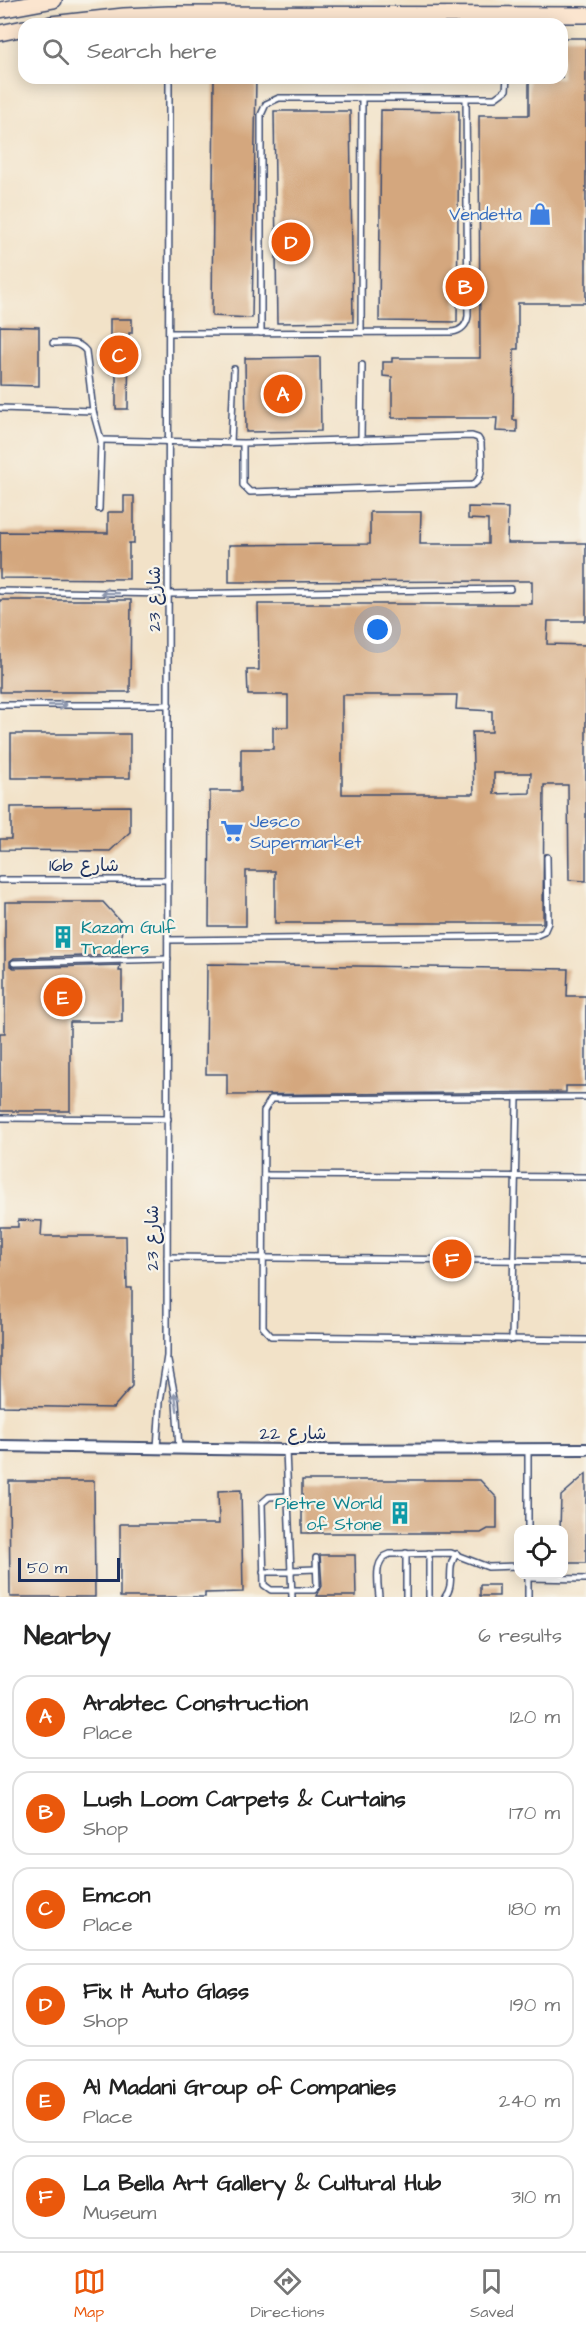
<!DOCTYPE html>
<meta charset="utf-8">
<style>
:root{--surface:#fff;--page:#f2f2f2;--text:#222;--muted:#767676;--line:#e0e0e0;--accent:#ea580c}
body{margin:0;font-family:"Architects Daughter","Playpen Sans Arabic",sans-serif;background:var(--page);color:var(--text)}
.controls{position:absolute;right:18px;bottom:18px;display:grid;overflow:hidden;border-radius:12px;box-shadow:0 3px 15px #0003}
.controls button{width:54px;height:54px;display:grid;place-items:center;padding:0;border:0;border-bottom:2px solid var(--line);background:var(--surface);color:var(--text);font:30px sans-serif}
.scale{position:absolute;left:18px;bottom:15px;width:102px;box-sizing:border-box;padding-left:6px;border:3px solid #1b2f5e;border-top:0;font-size:16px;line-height:21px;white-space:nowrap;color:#1b2f5e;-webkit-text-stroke:4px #f7f3e8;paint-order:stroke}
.you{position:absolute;left:378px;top:630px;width:21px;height:21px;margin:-15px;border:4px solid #fff;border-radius:50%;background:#1a73e8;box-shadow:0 0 0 9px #1a73e833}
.badge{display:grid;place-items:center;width:39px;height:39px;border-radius:50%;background:var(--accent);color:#fff;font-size:20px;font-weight:700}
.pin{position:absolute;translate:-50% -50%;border:3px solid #fff;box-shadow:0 2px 6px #0006}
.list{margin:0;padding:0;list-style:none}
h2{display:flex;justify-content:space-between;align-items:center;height:78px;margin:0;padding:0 24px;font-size:26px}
h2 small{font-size:20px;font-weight:400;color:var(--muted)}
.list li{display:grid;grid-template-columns:39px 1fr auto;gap:18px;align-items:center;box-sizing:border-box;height:84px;margin:0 12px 12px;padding:0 12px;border:2px solid var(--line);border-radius:18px}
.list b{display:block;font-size:22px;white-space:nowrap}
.list p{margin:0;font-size:20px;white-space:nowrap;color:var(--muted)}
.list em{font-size:20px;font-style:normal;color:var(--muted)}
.icon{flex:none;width:33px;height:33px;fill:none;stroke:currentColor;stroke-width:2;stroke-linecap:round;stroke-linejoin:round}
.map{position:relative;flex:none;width:586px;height:1597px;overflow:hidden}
.search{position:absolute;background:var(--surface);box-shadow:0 3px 15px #0003;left:18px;right:18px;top:18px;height:66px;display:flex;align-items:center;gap:15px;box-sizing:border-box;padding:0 21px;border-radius:18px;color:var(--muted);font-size:22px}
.sheet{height:654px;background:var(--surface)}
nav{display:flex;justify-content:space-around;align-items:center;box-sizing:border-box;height:84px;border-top:2px solid var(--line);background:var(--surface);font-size:16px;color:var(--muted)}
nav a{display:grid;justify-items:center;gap:3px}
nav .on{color:var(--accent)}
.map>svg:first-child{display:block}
.building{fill:#d4a77e;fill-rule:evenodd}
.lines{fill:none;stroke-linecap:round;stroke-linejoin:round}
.service-casing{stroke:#3b4a6e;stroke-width:8}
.minor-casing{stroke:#3b4a6e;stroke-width:14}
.secondary-casing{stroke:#3b4a6e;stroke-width:18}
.service{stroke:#fff;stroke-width:5}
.minor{stroke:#fff;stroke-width:10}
.secondary{stroke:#fbe5cf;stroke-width:15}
.oneway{stroke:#8d97ae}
.labels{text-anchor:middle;stroke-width:4.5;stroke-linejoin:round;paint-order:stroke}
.shop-label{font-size:18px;fill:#366cbe;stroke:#f7f3e8;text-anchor:end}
.street-label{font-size:18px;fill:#1b2f5e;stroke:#f7f3e8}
.culture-label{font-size:18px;fill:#0d838f;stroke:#f7f3e8;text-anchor:start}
</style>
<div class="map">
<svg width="586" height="1597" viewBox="0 0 586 1597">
<rect width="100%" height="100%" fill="#f7f3e8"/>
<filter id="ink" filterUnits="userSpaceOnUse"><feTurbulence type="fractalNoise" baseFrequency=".0167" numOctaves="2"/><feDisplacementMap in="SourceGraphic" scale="12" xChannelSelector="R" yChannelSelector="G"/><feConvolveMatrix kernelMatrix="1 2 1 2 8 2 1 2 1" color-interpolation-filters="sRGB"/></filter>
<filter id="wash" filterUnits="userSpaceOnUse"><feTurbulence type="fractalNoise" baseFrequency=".008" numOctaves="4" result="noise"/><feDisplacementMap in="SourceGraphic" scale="24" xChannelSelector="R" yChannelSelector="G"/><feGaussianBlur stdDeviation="1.35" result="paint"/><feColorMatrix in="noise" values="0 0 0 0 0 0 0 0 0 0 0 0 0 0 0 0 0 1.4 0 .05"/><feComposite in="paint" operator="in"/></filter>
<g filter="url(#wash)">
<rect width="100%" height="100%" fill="#f2e2c8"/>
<g id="blocks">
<!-- building -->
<g class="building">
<path d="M562,38h24v265h-68v46h-4l-1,71h4v12l-21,-1 1,-13h-105v-41l-9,-1v-14h9v-4h88l-1,-243h50v-37h33z"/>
<path d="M214,78h42l-4,240 -40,-2z"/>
<path d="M381,110l78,1 -2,211 -78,-1z"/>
<path d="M274,111h76l3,211 -76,1z"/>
<path d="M110,319h22v14h-3l-1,76h-12v-36h-6z"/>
<path d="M0,326l39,1v59l-39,-1z"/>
<path d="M320,357l1,74 -75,1 -1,-74z"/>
<path d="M124,496h10v47h-5v36l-129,-1v-46l108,1v-21h16z"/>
<path d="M468,507l40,1 -1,35h79v78h-38l-1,23 39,1v236l-17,-1 -1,-95h-24l-1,138h-268v-52h-29v55h-37l1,-135h31v-42h32v-22h15v-32h-40l-1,-25h12l-1,-66h274v-23l-303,1v-37l141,-1v-32h51l-1,32h68v-24l-20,-1zM342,695h115l-1,14 36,2v21h-20l2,62h-132zM494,773h37l-1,20 -36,1z"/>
<path d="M0,600h131l-1,92h-130z"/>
<rect x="11" y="734" width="119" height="44"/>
<path d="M130,806v26l-20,19 -110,-1v-11h11v-32z"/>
<path d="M5,902h98l19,21 -2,32 -106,3 -4,3v5l4,2 106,-3 -1,6h3v51h-52v89h-70v-78h5z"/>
<path d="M207,964l361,5 -1,27h19v90h-20v6l-339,3v-21h-21z"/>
<path d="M18,1220l24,1 -1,15h85l1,52h5v98l-19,22 -113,-2v-179h18z"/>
<path d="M586,1474v89h-22v-33h-4l1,-34z"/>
<path d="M302,1480h178l17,18v31h-9l-7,4h-179z"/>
<path d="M9,1481h85l1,116h-85z"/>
<path d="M241,1490l2,102 -38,1v4h-85v-73h99l-1,-33z"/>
<path d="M320,1555h35l1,41h-39l5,-10z"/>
<rect x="480" y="1585" width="19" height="11"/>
</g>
</g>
</g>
<g filter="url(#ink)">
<use href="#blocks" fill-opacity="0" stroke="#3b4a6e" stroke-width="1.5"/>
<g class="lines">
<!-- service casing -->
<g class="service-casing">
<g id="service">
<path d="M361,332l1,-234"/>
<path d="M170,333l282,-1c9,-1 15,-7 16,-16l-2,-218"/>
<path d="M261,333v-218l5,-11 13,-6h216l11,-8 1,-12"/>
<path d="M53,343c12,0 25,-3 33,8l7,60 8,29 -2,69"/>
<path d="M0,408l93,3"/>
<path d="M101,440l142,3 229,-7 6,2 3,5c0,13 5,36 -9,42l-222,7 -7,-7v-42"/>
<path d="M361,440l1,-75"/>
<path d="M231,443l3,-74"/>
<path d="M0,591l169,3 341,-5"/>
<path d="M0,705h169"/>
<path d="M0,880h168"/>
<path d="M168,940l367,-4 9,-4 4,-9 -1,-66"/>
<path d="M14,963l154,-4"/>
<path d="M586,1097l-315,2 -7,12 -1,216 8,9 315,4"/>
<path d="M0,1118l168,1"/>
<path d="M264,1175l322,2"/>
<path d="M167,1257l419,4"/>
<path d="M512,1340l5,-242"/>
<path d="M168,1361l8,41 3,47"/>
<path d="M157,1448l3,-46 7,-46 2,-1278"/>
<path d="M528,1449v81"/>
<path d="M286,1450l6,147"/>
<path d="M288,1496l-19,1 -7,6 2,82 7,5h43l3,-4 -1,-28"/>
<path d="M429,1553v44"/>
<path d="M291,1570l25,-1"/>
<path d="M263,1572h28"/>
<path d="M528,1575v22"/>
<path d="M528,1578l58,1"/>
<path d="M379,1597c-1,-15 -6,-38 11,-43l61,-1 37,14 30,-1"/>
<path d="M406,1597v-44"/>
<path d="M445,1597c11,-13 0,-32 12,-43"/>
</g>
</g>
<!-- minor casing -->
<g class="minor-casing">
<path id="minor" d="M0,1446l286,4 300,-1"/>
</g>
<!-- secondary casing -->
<g class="secondary-casing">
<g id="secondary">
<path d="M0,10l54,-10"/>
<path d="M51,24l73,-8 45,-2 417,1"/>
<path d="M0,33l24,-5"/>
</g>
</g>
<!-- service -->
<use href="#service" class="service"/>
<!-- minor -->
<use href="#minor" class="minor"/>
<!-- secondary -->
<use href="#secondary" class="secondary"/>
</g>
<!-- one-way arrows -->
<defs><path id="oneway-shaft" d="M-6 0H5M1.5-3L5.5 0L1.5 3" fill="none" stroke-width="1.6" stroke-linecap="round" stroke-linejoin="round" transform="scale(1.5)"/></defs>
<g class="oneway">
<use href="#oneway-shaft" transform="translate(110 593) rotate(-179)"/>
<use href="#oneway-shaft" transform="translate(58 705)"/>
<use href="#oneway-shaft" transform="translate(176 1402) rotate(-98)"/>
</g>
</g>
<!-- icons -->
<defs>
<g id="shop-bare" transform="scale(1.8)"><path d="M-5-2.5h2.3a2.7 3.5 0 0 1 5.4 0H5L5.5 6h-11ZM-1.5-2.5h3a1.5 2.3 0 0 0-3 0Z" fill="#3f7fe0" stroke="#f7f3e8" stroke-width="2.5" paint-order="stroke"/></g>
<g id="supermarket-bare" transform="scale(1.8)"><path d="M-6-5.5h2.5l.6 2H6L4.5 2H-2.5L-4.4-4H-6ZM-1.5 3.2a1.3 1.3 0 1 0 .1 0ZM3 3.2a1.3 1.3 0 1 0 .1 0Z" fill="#3f7fe0" stroke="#f7f3e8" stroke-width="2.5" paint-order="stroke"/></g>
<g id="building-bare" transform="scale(1.8)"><path d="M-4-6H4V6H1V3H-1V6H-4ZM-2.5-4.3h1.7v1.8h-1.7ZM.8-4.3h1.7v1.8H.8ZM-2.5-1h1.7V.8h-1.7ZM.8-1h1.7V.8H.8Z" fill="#0f9aa8" stroke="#f7f3e8" stroke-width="2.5" paint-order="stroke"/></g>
</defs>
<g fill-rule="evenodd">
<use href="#shop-bare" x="540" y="214"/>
<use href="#supermarket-bare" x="232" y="831"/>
<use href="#building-bare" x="63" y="937"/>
<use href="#building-bare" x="400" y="1513"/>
</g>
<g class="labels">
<!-- shop labels -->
<g class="shop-label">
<text x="522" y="220">Vendetta</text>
<text x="250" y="827" text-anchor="start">Jesco<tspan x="250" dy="21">Supermarket</tspan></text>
</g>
<!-- street labels -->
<g class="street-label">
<text transform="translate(154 599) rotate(-90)" y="6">شارع 23</text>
<text x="84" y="871">16b شارع</text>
<text transform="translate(152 1238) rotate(-90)" y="6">شارع 23</text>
<text x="293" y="1439">شارع 22</text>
</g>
<!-- culture labels -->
<g class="culture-label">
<text x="81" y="933">Kazam Gulf<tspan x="81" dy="21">Traders</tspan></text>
<text x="382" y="1509" text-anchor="end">Pietre World<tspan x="382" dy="21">of Stone</tspan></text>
</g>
</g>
</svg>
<div class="controls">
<button><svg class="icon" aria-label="locate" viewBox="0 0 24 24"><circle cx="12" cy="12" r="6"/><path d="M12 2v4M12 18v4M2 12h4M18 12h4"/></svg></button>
</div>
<div class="scale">50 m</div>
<div class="you"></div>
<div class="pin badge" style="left:283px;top:394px">A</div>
<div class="pin badge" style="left:465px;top:287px">B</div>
<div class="pin badge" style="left:119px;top:355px">C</div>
<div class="pin badge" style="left:291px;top:242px">D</div>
<div class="pin badge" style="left:63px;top:997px">E</div>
<div class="pin badge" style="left:452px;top:1259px">F</div>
<div class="search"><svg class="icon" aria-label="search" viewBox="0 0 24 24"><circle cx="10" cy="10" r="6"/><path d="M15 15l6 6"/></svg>Search here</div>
</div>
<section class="sheet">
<h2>Nearby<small>6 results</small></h2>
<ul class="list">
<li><span class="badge">A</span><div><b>Arabtec Construction</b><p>Place</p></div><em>120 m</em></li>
<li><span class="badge">B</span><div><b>Lush Loom Carpets &amp; Curtains</b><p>Shop</p></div><em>170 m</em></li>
<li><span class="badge">C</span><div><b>Emcon</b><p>Place</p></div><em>180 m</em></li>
<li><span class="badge">D</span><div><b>Fix It Auto Glass</b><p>Shop</p></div><em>190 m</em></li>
<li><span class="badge">E</span><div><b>Al Madani Group of Companies</b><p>Place</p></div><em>240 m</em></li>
<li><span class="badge">F</span><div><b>La Bella Art Gallery &amp; Cultural Hub</b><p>Museum</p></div><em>310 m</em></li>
</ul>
</section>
<nav>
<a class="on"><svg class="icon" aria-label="map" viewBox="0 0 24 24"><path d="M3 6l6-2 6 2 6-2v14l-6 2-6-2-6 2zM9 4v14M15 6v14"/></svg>Map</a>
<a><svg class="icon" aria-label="directions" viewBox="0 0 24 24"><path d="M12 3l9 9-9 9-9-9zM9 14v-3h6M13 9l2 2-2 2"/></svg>Directions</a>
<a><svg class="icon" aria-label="saved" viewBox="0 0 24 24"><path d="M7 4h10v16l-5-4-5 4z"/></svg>Saved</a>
</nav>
